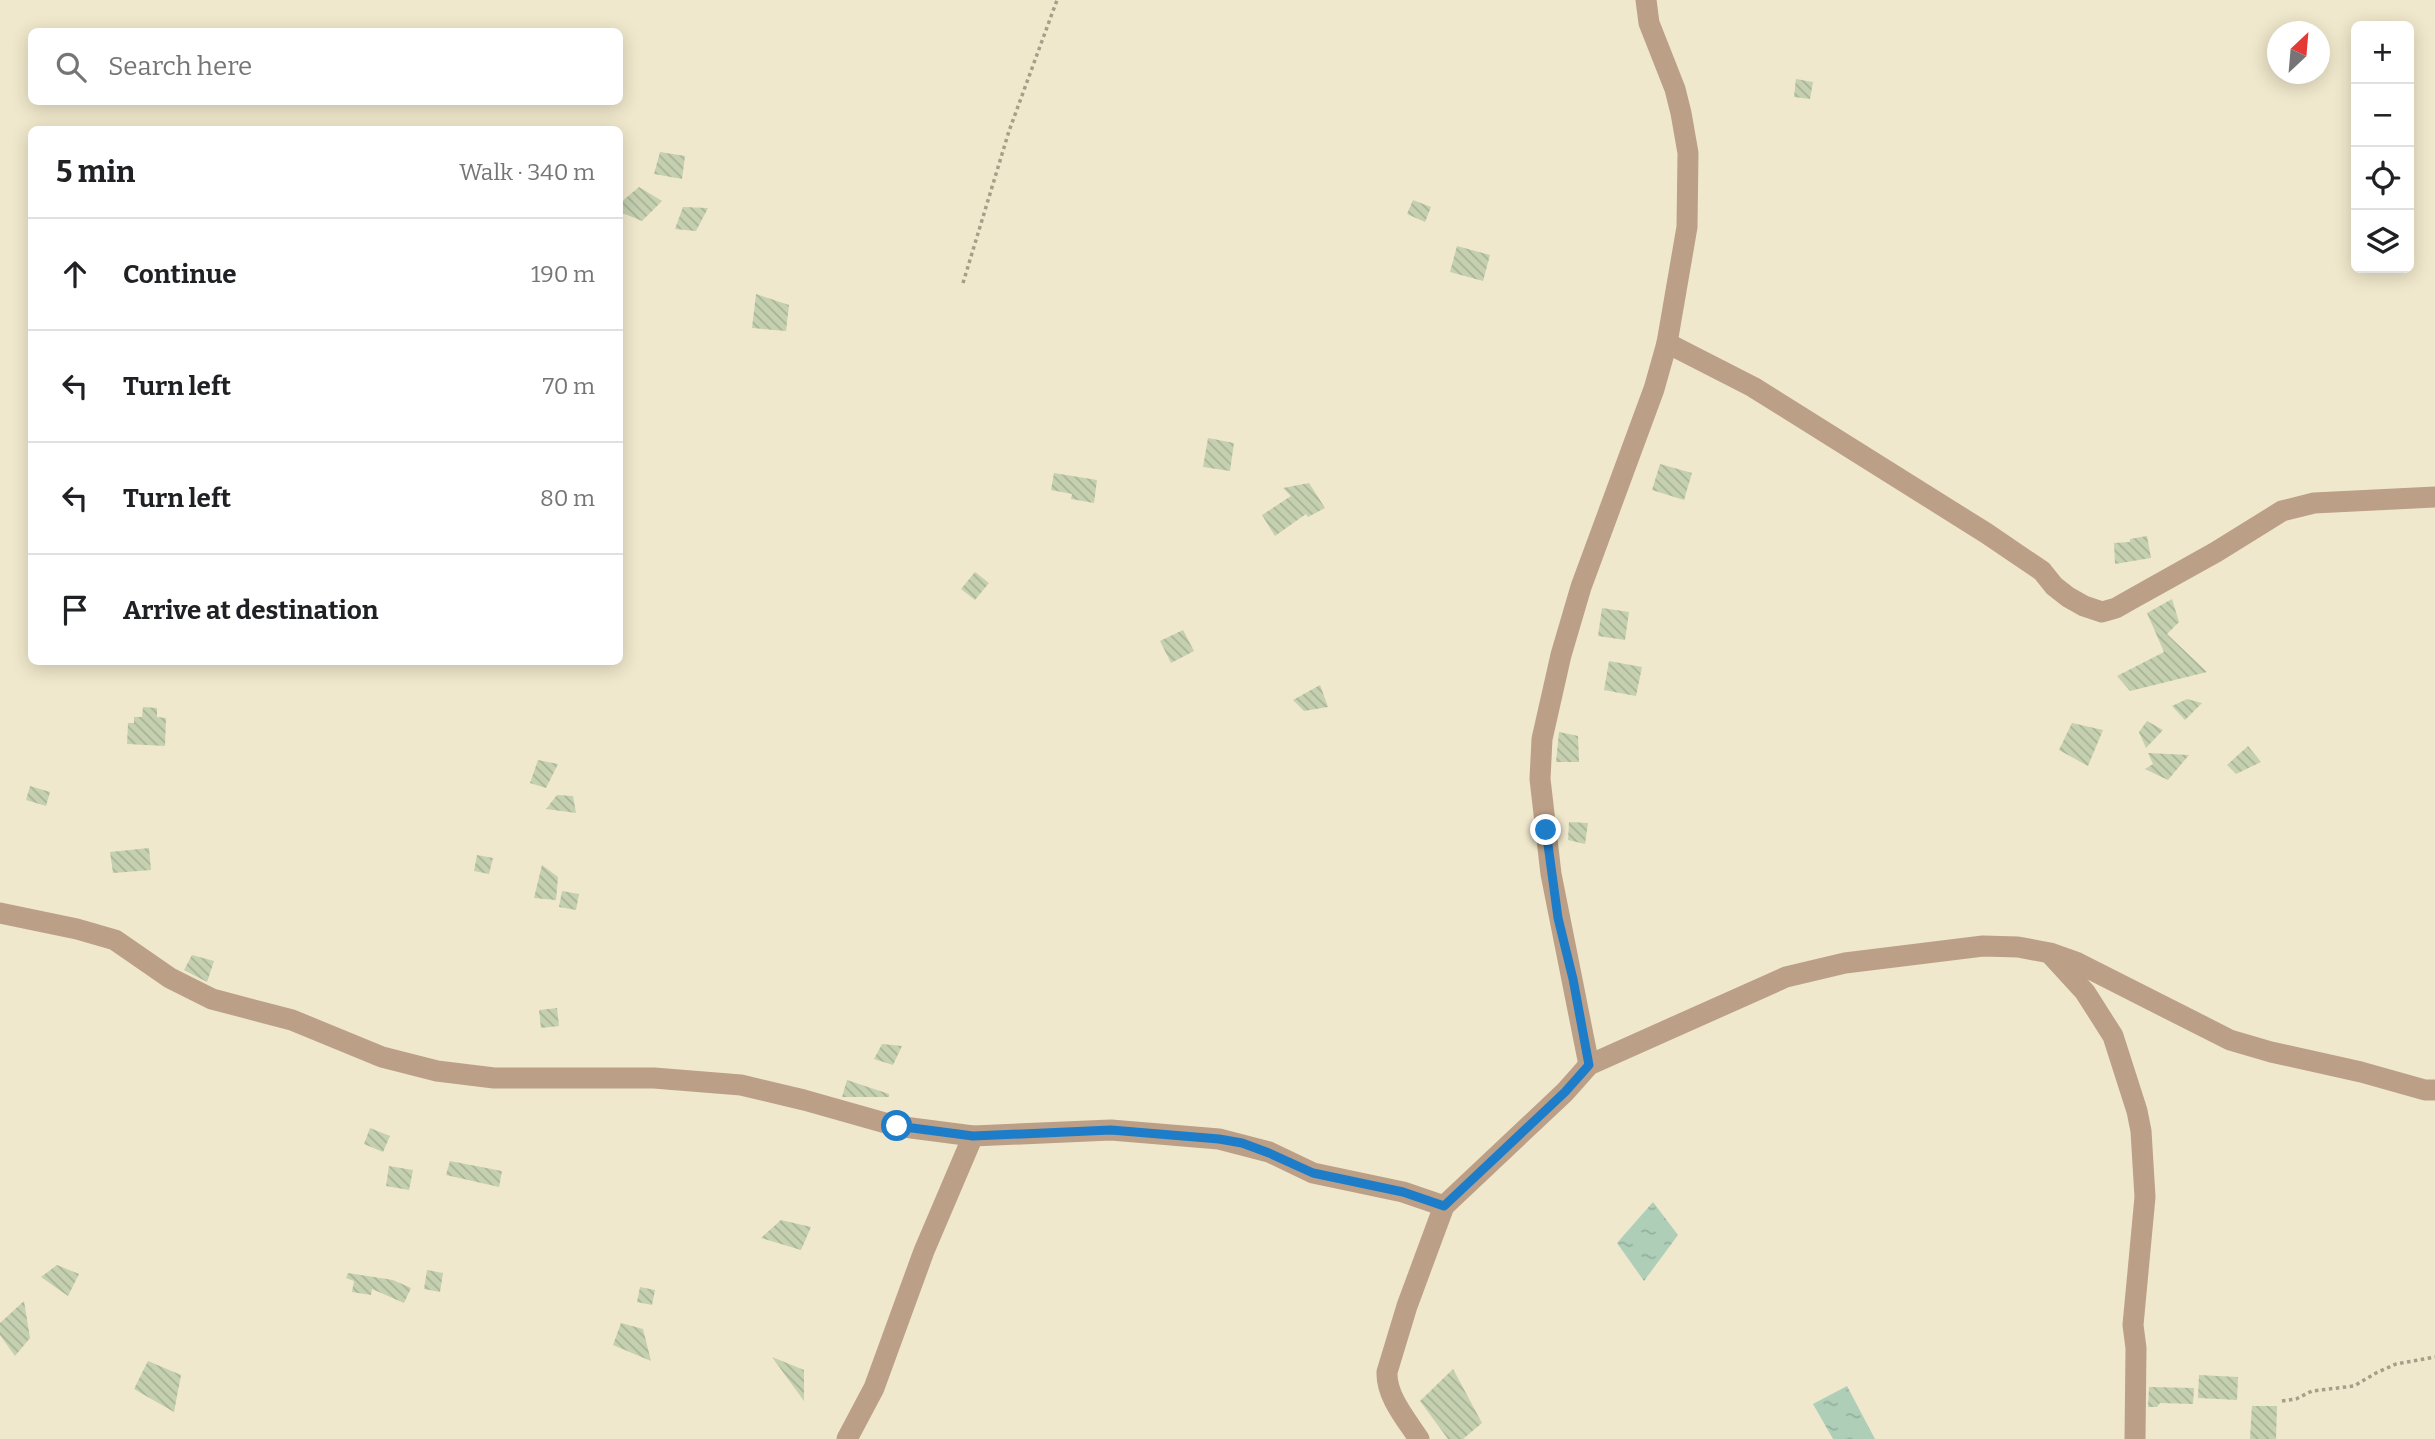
<!DOCTYPE html>
<meta charset="utf-8">
<style>
:root{--surface:#fff;--page:#f6f6f6;--text:#202124;--muted:#757577;--line:#e0e0e0}
body{margin:0;font-family:Bitter,serif;background:var(--page);color:var(--text)}
.controls{position:absolute;right:21px;top:21px;display:grid;overflow:hidden;border-radius:10px;box-shadow:0 4px 18px #0003}
.controls button{width:63px;height:63px;display:grid;place-items:center;padding:0;border:0;border-bottom:2px solid var(--line);background:var(--surface);color:var(--text);font:35px sans-serif}
.compass{position:absolute;left:2267px;top:21px;width:63px;height:63px;border-radius:50%;background:var(--surface);box-shadow:0 4px 18px #0003;rotate:26deg}
.stop{position:absolute;width:21px;height:21px;margin:-16px;border:5px solid #1e7dc9;border-radius:50%;background:#fff}
.stop.end{background:#1e7dc9;border-color:#fff;box-shadow:0 2px 7px #0008}
.list{margin:0;padding:0;list-style:none}
h2{display:flex;justify-content:space-between;align-items:center;height:91px;margin:0;padding:0 28px;font-size:30px}
h2 small{font-size:23px;font-weight:400;color:var(--muted)}
.list li{display:grid;grid-template-columns:46px 1fr auto;gap:21px;align-items:center;box-sizing:border-box;height:112px;padding:0 28px;border-top:2px solid var(--line)}
.list b{display:block;font-size:26px;white-space:nowrap}
.list em{font-size:23px;font-style:normal;color:var(--muted)}
.icon{flex:none;width:38px;height:38px;fill:none;stroke:currentColor;stroke-width:2;stroke-linecap:round;stroke-linejoin:round}
.map{position:relative;flex:none;width:2435px;height:1439px;overflow:hidden}
.search{position:absolute;background:var(--surface);box-shadow:0 4px 18px #0003;left:28px;top:28px;width:595px;height:77px;display:flex;align-items:center;gap:18px;box-sizing:border-box;padding:0 24px;border-radius:10px;color:var(--muted);font-size:26px}
.panel{position:absolute;background:var(--surface);box-shadow:0 4px 18px #0003;left:28px;top:126px;width:595px;height:539px;border-radius:10px}
.map>svg:first-child{display:block}
.water{fill:url(#water-ripples)}
.building{fill:url(#building-back-hatch)}
.lines{fill:none;stroke-linecap:round;stroke-linejoin:round}
.path{stroke:#a59f89;stroke-width:3.5;stroke-dasharray:3.5 3.5;stroke-linecap:butt}
.street{stroke:#bc9f87;stroke-width:21}
.route{stroke:#1e7dc9;stroke-width:9}
</style>
<div class="map">
<svg width="2435" height="1439" viewBox="0 0 2435 1439">
<defs>
<pattern id="water-ripples" width="26" height="14" patternUnits="userSpaceOnUse" patternTransform="scale(1.75)"><rect width="26" height="14" fill="#aeceb8"/><path d="M2 4q2-2 4 0t4 0M15 11q2-2 4 0t4 0" fill="none" stroke="#95b09d"/></pattern>
<pattern id="building-back-hatch" width="6" height="6" patternUnits="userSpaceOnUse" patternTransform="scale(1.75)"><rect width="6" height="6" fill="#c4d0b0"/><path d="M-1 5l2 2M0 0l6 6M5-1l2 2" fill="none" stroke="#a8b296"/></pattern>
</defs>
<rect width="100%" height="100%" fill="#f0e8cc"/>
<!-- water -->
<g class="water">
<path d="M1653,1202l25,33 -34,46 -27,-38z"/>
<path d="M1847,1386l28,53h-42l-20,-35z"/>
</g>
<!-- building -->
<g class="building">
<path d="M1796,79l17,3 -3,17 -16,-2z"/>
<path d="M660,152l25,4 -3,23 -28,-5z"/>
<path d="M639,187l23,14 -20,20 -22,-9v-9z"/>
<path d="M1413,200l18,7 -6,15 -18,-8z"/>
<path d="M683,207l25,1 -12,23 -21,-2z"/>
<path d="M1457,246l33,9 -7,26 -33,-9z"/>
<path d="M756,294l33,11 -3,26 -34,-3z"/>
<path d="M1208,438l26,5 -4,28 -27,-4z"/>
<path d="M1660,464l32,9 -8,27 -32,-10z"/>
<path d="M1054,473l43,7 -3,23 -23,-4 1,-5 -21,-4z"/>
<path d="M1309,483l16,25 -17,9 -2,-3 -31,22 -13,-21 29,-19 -8,-8z"/>
<path d="M2147,536l4,22 -36,6 -1,-21 16,-1v-3z"/>
<path d="M975,572l14,11 -14,17 -14,-11z"/>
<path d="M2172,599l7,23 -12,12 40,38 -77,19 -13,-15 47,-24 -17,-39z"/>
<path d="M1602,608l27,4 -4,28 -27,-4z"/>
<path d="M1183,630l11,21 -23,12 -11,-22z"/>
<path d="M1609,661l33,6 -6,29 -32,-6z"/>
<path d="M1320,685l8,22 -24,4 -11,-11z"/>
<path d="M2187,699l15,4 -17,17 -13,-14z"/>
<path d="M143,707l14,1v9l9,1 -1,28 -38,-2 1,-21h6v-6h8z"/>
<path d="M2147,721l16,9 -17,18 -7,-16z"/>
<path d="M2072,723l31,7 -15,36 -29,-16z"/>
<path d="M1559,732l19,4 1,26h-23z"/>
<path d="M2248,746l13,16 -25,12 -9,-9z"/>
<path d="M2148,753l41,2 -21,25 -23,-11 8,-5z"/>
<path d="M538,760l20,4 -12,24 -16,-5z"/>
<path d="M30,786l20,6 -4,14 -20,-6z"/>
<path d="M557,795l16,1 3,17 -30,-4z"/>
<path d="M1569,822l19,1 -3,21 -17,-4z"/>
<path d="M149,848l2,22 -38,3 -3,-21z"/>
<path d="M477,855l16,3 -4,16 -15,-3z"/>
<path d="M542,865l16,12 -2,23 -22,-2z"/>
<path d="M562,891l17,3 -3,16 -17,-3z"/>
<path d="M192,955l22,6 -7,21 -23,-12z"/>
<path d="M557,1008l2,18 -18,2 -2,-18z"/>
<path d="M882,1044l20,2 -9,19 -19,-6z"/>
<path d="M847,1080l42,14v3h-47z"/>
<path d="M370,1128l20,8 -7,16 -19,-8z"/>
<path d="M450,1161l52,10 -3,16 -53,-12z"/>
<path d="M389,1166l24,4 -4,20 -23,-4z"/>
<path d="M781,1220l30,7 -10,23 -40,-12z"/>
<path d="M57,1265l22,9 -11,22 -27,-19z"/>
<path d="M427,1270l16,3 -3,19 -16,-3z"/>
<path d="M348,1273l45,7 18,8 -7,15 -32,-14 -1,6 -19,-3 2,-11 -8,-3z"/>
<path d="M640,1287l15,3 -3,15 -15,-3z"/>
<path d="M24,1301l6,37 -15,18 -15,-21v-12z"/>
<path d="M621,1323l22,6 8,32 -38,-16z"/>
<path d="M772,1357l32,13v31z"/>
<path d="M148,1361l33,14 -7,37 -40,-23z"/>
<path d="M1453,1369l29,54 -19,16h-15l-28,-38z"/>
<path d="M2199,1375l39,2 -1,23 -39,-2z"/>
<path d="M2149,1387l45,1 -1,16 -33,-1 -3,4h-9z"/>
<path d="M2252,1406h25l-1,33h-26z"/>
</g>
<g class="lines">
<!-- path -->
<g class="path">
<path d="M963,283l46,-152 48,-131"/>
<path d="M2282,1401l14,-2 16,-8 42,-5 22,-13 20,-9 39,-7"/>
</g>
<!-- street -->
<g class="street">
<path d="M1667,343l86,44 233,146 56,38 12,15 14,11 16,9 18,6 14,-4 14,-8 86,-48 66,-41 32,-8 121,-6"/>
<path d="M0,913l77,16 38,11 55,38 42,21 80,21 90,37 55,14 57,7h160l87,7 63,15 92,26 77,10 138,-6 108,9 50,13 44,21 90,19 41,14"/>
<path d="M2052,956l33,36 28,44 24,75 4,20 4,66 -12,128 3,23 -1,91"/>
<path d="M1589,1065l-38,-191 -11,-95 2,-40 19,-84 20,-68 73,-198 13,-46 20,-116 1,-74 -7,-40 -6,-24 -26,-66 -3,-23"/>
<path d="M847,1439l27,-51 50,-137 49,-115"/>
<path d="M1419,1439c-13,-20 -33,-43 -32,-67l20,-66 37,-100 121,-114 24,-27 197,-88 59,-14 138,-17 35,1 32,6 28,10 152,77 41,12 90,20 64,18h10"/>
</g>
</g>
<g class="lines">
<!-- route -->
<path class="route" d="M897,1126l76,10 138,-6 108,9 23,4 27,10 44,20 90,19 41,14 121,-114 24,-27 -16,-86 -15,-61 -12,-88"/>
</g>
</svg>
<div class="controls">
<button>+</button>
<button>−</button>
<button><svg class="icon" aria-label="locate" viewBox="0 0 24 24"><circle cx="12" cy="12" r="6"/><path d="M12 2v4M12 18v4M2 12h4M18 12h4"/></svg></button>
<button><svg class="icon" aria-label="layers" viewBox="0 0 24 24"><path d="M12 4l9 5-9 5-9-5zM3 14l9 5 9-5"/></svg></button>
</div>
<svg class="compass" viewBox="-18 -18 36 36"><path d="M0-13l5 13h-10z" fill="#e53935"/><path d="M0 13l5-13h-10z" fill="#757577"/></svg>
<div class="stop" style="left:897px;top:1126px"></div>
<div class="stop end" style="left:1546px;top:830px"></div>
<div class="search"><svg class="icon" aria-label="search" viewBox="0 0 24 24"><circle cx="10" cy="10" r="6"/><path d="M15 15l6 6"/></svg>Search here</div>
<section class="panel">
<h2>5 min<small>Walk · 340 m</small></h2>
<ul class="list">
<li><svg class="icon" aria-label="ahead" viewBox="0 0 24 24"><path d="M12 20V5M6 11l6-6 6 6"/></svg><div><b>Continue</b></div><em>190 m</em></li>
<li><svg class="icon" aria-label="left" viewBox="0 0 24 24"><path d="M17 20v-9H6M10 6l-5 5 5 5"/></svg><div><b>Turn left</b></div><em>70 m</em></li>
<li><svg class="icon" aria-label="left" viewBox="0 0 24 24"><path d="M17 20v-9H6M10 6l-5 5 5 5"/></svg><div><b>Turn left</b></div><em>80 m</em></li>
<li><svg class="icon" aria-label="arrive" viewBox="0 0 24 24"><path d="M6 21V4h12l-3 4 3 4H6"/></svg><div><b>Arrive at destination</b></div></li>
</ul>
</section>
</div>
